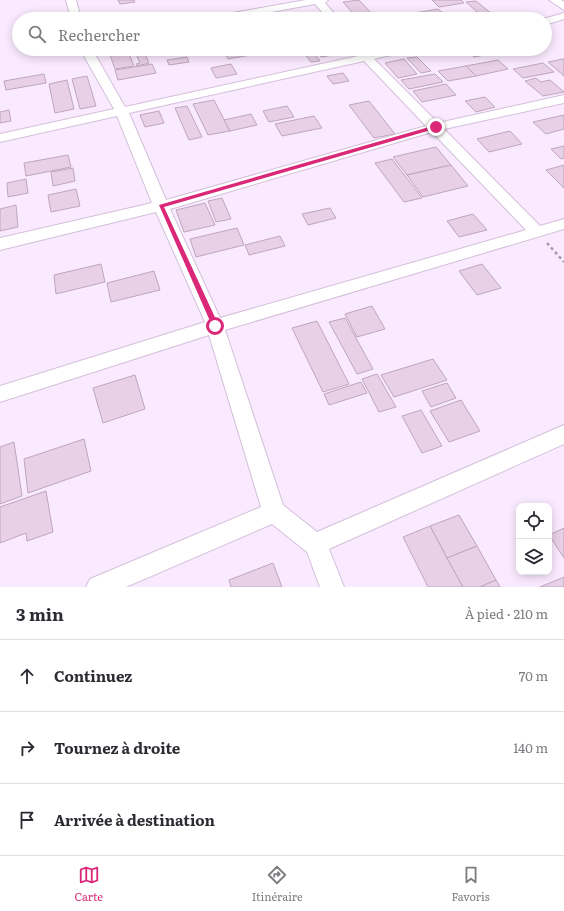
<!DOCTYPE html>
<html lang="fr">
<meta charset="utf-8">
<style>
:root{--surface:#fff;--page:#f7f7f7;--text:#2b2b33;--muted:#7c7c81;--line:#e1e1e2;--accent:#db2777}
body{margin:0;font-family:Literata,serif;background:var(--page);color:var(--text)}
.controls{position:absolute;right:12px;bottom:12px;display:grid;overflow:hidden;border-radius:8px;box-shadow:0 2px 10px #0003}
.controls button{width:36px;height:36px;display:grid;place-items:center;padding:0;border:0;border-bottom:1px solid var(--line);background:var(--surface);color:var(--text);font:20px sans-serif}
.stop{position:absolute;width:12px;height:12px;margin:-9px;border:3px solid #db2777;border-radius:50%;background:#fff}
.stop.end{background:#db2777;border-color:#fff;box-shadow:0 1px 4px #0008}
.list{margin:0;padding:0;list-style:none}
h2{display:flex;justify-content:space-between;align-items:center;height:52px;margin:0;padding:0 16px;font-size:17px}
h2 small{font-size:13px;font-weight:400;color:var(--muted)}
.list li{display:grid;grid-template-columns:26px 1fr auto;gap:12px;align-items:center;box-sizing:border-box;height:72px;padding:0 16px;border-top:1px solid var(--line)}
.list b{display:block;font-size:15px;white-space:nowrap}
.list em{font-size:13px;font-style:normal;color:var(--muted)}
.icon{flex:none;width:22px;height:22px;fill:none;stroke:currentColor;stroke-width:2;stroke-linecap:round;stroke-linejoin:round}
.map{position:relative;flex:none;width:564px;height:587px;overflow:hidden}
.search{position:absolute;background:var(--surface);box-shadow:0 2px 10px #0003;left:12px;right:12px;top:12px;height:44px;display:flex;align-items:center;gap:10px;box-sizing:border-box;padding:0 14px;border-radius:22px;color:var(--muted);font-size:15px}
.sheet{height:268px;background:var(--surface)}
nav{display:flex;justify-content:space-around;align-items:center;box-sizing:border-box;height:56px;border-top:1px solid var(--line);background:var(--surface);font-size:11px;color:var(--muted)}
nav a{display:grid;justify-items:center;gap:2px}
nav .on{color:var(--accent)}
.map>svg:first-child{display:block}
.building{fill:#e8d0e7;stroke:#bea6bd}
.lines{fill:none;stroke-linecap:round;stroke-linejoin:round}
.minor-casing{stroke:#d3bfd9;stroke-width:2}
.path{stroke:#a699a9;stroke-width:2.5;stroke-dasharray:3 3;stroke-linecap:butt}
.minor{fill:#fff;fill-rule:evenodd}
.route{fill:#db2777}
</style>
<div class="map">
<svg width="564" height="587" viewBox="0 0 564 587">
<rect width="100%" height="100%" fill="#faeaff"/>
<!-- building -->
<g class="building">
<path d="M118,0h16l1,2 -15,2z"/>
<path d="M359,0l17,18 -18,1 -15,-17z"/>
<path d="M432,0h29l3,3 -25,4z"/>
<path d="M476,1l22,18h-13l-19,-17z"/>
<path d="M438,9l7,6 -31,4 -5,-5z"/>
<path d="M108,49h19l7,17 -19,3z"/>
<path d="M134,49h9l6,14 -12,3 -1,-2 4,-1z"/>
<path d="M185,49h35l1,1 -32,5z"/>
<path d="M229,49h30l3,4 -34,6 -5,-9z"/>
<path d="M301,49h10l9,12 -9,1z"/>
<path d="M315,49h25l4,4 -23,4z"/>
<path d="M465,49h20l6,5 -17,3z"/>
<path d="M187,57l2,5 -20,3 -2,-5z"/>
<path d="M417,57l14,14 -10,2 -14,-15z"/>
<path d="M404,59l13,15 -19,4 -13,-15z"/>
<path d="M563,59h1v17l-16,-14z"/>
<path d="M498,60l10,9 -32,7 -10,-10z"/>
<path d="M543,63l11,9 -31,6 -10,-9z"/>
<path d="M152,64l4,9 -38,7 -3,-10z"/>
<path d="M231,64l6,10 -21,4 -5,-10z"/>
<path d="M466,66l10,10 -28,5 -10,-10z"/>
<path d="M343,73l6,8 -16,3 -6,-8z"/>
<path d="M44,74l2,9 -40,7 -2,-9z"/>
<path d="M435,74l8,8 -34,7 -8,-9z"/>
<path d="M87,76l9,30 -16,3 -8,-30z"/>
<path d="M536,78l5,4 9,-2 14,12 -21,4 -18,-15z"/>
<path d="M67,80l7,29 -19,4 -6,-29z"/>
<path d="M446,84l10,11 -34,7 -9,-11z"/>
<path d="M485,97l10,10 -19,5 -11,-11z"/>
<path d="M214,100l16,31 -22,4 -15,-31z"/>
<path d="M369,101l26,33 -21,4 -25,-33z"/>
<path d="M187,106l15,31 -13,3 -14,-32z"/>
<path d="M287,106l7,11 -25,5 -6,-11z"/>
<path d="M9,110l2,11 -11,2v-11z"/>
<path d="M159,111l5,12 -19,4 -5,-12z"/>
<path d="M251,114l6,11 -27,6 -6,-11z"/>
<path d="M564,115v14l-18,5 -13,-12z"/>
<path d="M314,116l8,12 -40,8 -7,-12z"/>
<path d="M510,131l12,13 -33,8 -12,-13z"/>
<path d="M564,146v12l-3,1 -10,-10z"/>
<path d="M436,147l15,18 -44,10 -14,-18z"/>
<path d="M68,155l3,12 -45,9 -2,-13z"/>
<path d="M392,159l30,39 -18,4 -29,-39z"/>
<path d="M451,165l17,21 -45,11 -16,-22z"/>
<path d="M564,165v23l-18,-18z"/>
<path d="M73,168l2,13 -22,5 -2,-14z"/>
<path d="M26,179l2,14 -20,4 -1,-14z"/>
<path d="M76,189l4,17 -29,6 -3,-17z"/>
<path d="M222,198l9,21 -15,3 -8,-21z"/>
<path d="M205,203l10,22 -31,7 -8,-22z"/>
<path d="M16,205l2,22 -18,4v-22z"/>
<path d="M330,208l6,10 -28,7 -6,-11z"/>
<path d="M473,214l14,16 -28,7 -12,-16z"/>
<path d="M237,228l7,17 -48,12 -6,-18z"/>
<path d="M280,236l5,10 -36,9 -4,-10z"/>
<path d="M101,264l4,18 -49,12 -2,-19z"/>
<path d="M482,264l19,24 -24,7 -18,-24z"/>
<path d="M154,271l6,19 -49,12 -4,-19z"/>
<path d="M372,306l13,23 -28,8 -12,-23z"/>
<path d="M345,318l28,51 -16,5 -28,-52z"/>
<path d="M317,321l32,63 -26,8 -31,-64z"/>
<path d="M433,359l14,21 -53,17 -13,-22z"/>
<path d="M377,374l19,33 -17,5 -17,-33z"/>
<path d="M135,375l10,34 -42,14 -10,-35z"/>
<path d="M361,382l6,11 -38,12 -5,-11z"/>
<path d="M447,383l9,15 -25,9 -9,-16z"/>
<path d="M461,400l19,31 -31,11 -19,-31z"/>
<path d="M421,410l21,36 -20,7 -20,-37z"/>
<path d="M84,439l7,32 -63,22 -4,-34z"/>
<path d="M14,442l8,54 -22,8v-57z"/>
<path d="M46,491l7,41 -26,9 -1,-8 -26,10v-36z"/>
<path d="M459,515l18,31 -30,12 -17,-32z"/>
<path d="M430,526l17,32 16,29h-35l-25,-50z"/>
<path d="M564,528v30l-15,-23z"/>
<path d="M477,546l19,34 -16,7h-17l-16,-29z"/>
<path d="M273,563l9,24h-51l-2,-7z"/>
<path d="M564,577v10h-24z"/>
<path d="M496,580l4,7h-20z"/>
</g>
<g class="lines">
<!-- minor casing -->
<g class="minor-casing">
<g id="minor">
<path d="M66,0h10l5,19h-10z"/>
<path d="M306,0h22l-3,3 14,16h-11l-13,-15 -81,15h-23l5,-3z"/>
<path d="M549,0h12l3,2v8z"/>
<path d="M564,13v6l-19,6v-6h-2z"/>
<path d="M80,49h12l33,58 233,-51 -4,-5 2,-2h8l5,4 19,-4h22l-2,2 -34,8 64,64 126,-28v8l-120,26 96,97 24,-7v10l-339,101 58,175 34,27 247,-107v19l-235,105 15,38h-24l-13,-35 -35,-28 -146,63h-40l4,-8 171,-72 -52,-172 -209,67v-16l205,-64 -49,-110 -156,38v-12l152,-35 -35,-87 -117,26v-8l114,-25zM364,61l62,65 -260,74 -37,-87zM432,132l94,98 -306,88 -50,-109z"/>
</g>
</g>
<!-- path -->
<path class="path" d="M547,243l17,19"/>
<!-- minor -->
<use href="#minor" class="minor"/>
</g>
<!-- route -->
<path class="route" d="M436,125l2,3 -274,79 55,119 -4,3 -2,-1 -54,-123z"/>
</svg>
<div class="controls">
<button><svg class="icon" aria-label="locate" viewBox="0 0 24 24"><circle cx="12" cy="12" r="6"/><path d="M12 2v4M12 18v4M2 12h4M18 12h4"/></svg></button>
<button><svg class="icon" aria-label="layers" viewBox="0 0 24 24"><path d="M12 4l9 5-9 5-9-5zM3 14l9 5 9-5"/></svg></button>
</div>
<div class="stop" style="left:215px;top:326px"></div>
<div class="stop end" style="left:436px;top:127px"></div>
<div class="search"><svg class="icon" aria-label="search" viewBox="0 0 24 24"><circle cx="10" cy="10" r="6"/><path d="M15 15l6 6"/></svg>Rechercher</div>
</div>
<section class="sheet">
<h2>3 min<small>À pied · 210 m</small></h2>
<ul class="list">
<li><svg class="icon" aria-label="ahead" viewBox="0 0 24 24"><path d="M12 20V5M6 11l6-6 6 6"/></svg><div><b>Continuez</b></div><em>70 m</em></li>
<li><svg class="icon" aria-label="right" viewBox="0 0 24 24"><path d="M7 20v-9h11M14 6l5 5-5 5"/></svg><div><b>Tournez à droite</b></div><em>140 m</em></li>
<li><svg class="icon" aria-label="arrive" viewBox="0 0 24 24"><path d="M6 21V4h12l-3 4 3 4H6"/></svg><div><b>Arrivée à destination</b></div></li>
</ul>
</section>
<nav>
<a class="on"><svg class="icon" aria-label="map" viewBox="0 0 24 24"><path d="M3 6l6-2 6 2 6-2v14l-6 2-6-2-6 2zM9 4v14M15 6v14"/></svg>Carte</a>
<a><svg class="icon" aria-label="directions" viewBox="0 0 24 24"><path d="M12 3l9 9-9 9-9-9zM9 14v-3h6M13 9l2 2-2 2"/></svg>Itinéraire</a>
<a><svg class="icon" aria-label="saved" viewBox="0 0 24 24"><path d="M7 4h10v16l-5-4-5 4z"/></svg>Favoris</a>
</nav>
